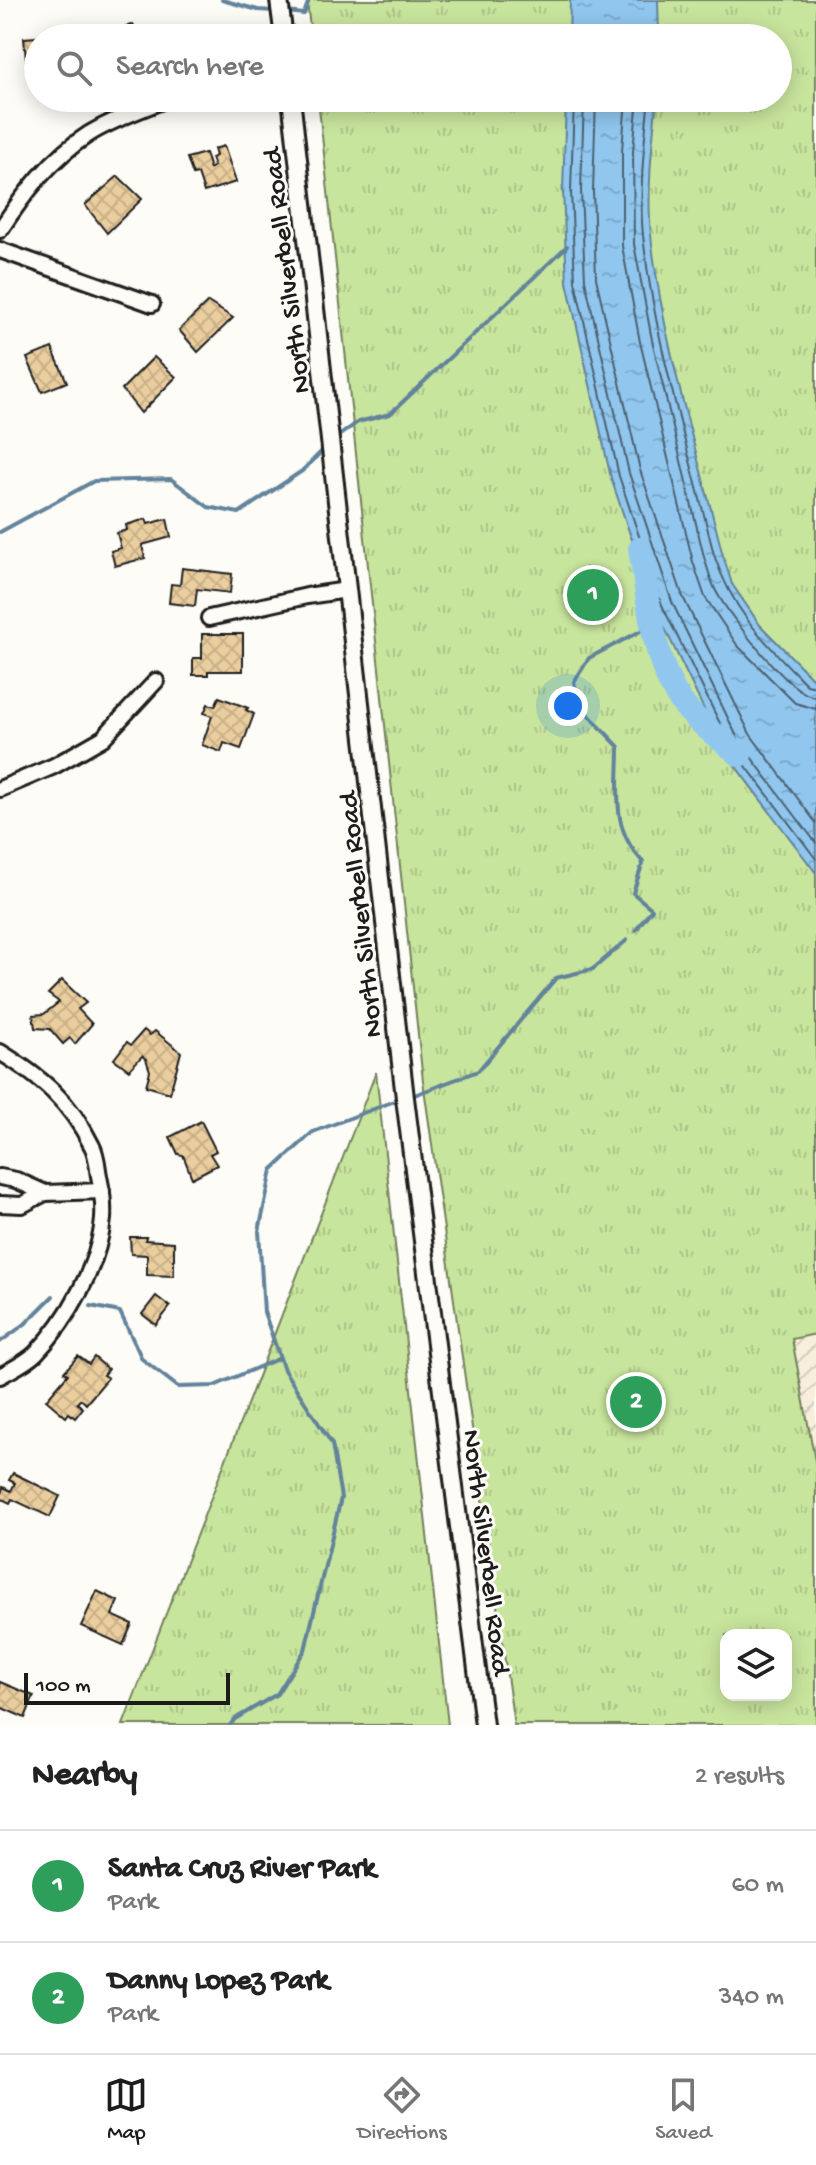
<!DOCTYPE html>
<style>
:root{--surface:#fff;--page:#f6f6f6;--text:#222;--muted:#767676;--line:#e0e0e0;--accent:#1c1c1c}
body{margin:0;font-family:"Gochi Hand",sans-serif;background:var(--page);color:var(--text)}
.controls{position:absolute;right:24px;bottom:24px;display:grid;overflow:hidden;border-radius:16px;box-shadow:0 4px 20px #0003}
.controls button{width:72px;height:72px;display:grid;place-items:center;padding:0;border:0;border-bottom:2px solid var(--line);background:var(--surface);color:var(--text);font:40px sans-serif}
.scale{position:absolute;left:24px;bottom:20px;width:206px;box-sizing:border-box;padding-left:8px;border:4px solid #1c1c1c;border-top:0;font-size:22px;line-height:28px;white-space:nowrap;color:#1c1c1c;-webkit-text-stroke:6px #fdfcf7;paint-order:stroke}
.you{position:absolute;left:568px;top:706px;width:28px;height:28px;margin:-20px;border:6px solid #fff;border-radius:50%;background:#1a73e8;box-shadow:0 0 0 12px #1a73e833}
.badge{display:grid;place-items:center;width:52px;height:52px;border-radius:50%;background:var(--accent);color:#fff;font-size:26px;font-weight:700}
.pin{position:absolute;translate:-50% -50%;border:4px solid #fff;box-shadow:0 2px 8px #0006}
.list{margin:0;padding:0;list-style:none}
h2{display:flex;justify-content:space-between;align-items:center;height:104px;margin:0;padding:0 32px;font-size:34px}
h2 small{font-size:26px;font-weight:400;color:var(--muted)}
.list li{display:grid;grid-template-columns:52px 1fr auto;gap:24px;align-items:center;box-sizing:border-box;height:112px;padding:0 32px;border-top:2px solid var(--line)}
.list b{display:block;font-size:30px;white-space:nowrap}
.list p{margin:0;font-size:26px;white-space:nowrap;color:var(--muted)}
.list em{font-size:26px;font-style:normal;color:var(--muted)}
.icon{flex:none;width:44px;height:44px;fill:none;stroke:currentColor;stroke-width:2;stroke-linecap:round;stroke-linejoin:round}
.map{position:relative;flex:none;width:816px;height:1725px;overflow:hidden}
.search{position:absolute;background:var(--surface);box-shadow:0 4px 20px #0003;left:24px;right:24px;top:24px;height:88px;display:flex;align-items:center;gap:20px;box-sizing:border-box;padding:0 28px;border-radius:44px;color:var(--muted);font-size:30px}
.sheet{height:328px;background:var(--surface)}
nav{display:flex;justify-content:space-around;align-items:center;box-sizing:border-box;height:112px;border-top:2px solid var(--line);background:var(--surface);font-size:22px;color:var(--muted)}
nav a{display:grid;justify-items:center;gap:4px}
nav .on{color:var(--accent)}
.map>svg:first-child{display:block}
.industrial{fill:url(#industrial-furrows)}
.park{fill:url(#park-tufts);stroke:#72805c;stroke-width:2;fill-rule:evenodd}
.water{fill:url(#water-ripples);stroke:#62839b;stroke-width:2}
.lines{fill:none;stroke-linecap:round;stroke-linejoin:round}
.shore{stroke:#4b6070;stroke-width:2}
.stream{stroke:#62839b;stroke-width:4}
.river{stroke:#91c7ef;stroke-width:24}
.building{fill:url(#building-cross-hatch);stroke:#1c1c1c;stroke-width:2}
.minor-casing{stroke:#1c1c1c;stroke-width:20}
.major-casing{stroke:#1c1c1c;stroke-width:22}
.minor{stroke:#fdfcf7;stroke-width:14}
.major{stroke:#fdfcf7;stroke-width:16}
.labels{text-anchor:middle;stroke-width:6;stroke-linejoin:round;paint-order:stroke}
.street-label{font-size:28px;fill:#1c1c1c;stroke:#fdfcf7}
</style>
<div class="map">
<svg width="816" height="1725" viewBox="0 0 816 1725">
<defs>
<pattern id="industrial-furrows" width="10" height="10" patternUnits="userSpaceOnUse" patternTransform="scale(2)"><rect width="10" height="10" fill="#f8eedc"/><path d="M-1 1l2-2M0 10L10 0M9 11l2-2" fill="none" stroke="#d4ccbc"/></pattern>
<pattern id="park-tufts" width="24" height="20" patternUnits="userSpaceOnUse" patternTransform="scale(2)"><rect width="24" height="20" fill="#c8e59d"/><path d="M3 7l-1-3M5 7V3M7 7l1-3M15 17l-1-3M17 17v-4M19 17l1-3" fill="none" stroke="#abc487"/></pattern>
<pattern id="water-ripples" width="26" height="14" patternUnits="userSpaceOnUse" patternTransform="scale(2)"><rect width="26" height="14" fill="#91c7ef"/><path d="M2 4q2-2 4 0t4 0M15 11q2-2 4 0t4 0" fill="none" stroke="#7caacc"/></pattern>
<pattern id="building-cross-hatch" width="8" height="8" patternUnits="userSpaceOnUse" patternTransform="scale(2)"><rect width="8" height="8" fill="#ebce9e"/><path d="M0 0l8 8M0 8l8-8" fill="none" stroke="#c9b088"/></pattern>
</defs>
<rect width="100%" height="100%" fill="#fdfcf7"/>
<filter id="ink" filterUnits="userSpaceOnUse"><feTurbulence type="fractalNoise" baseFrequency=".0125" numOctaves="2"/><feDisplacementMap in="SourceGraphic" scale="16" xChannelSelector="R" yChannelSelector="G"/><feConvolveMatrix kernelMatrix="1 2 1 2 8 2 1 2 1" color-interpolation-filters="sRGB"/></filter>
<g filter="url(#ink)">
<!-- industrial -->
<path class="industrial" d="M816,1334v132l-24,-127z"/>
<!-- park -->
<g class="park">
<path d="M307,0h509v1334l-24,5 24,127v259h-302l-91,-644 -105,-983h460v-60h-467zM726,1635h60v60h-60z"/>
<path d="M376,1072l72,653h-325z"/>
</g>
<!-- water -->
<g class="water">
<path d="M570,0h88l1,38h-90z"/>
<path d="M566,98h91c-5,46 -11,100 -5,146 12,102 45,208 70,308l10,32 28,41 56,57v191l-92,-122 -69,-143 -44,-130 -44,-196 -4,-91z"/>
</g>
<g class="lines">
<!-- shore -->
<g class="shore">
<path d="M574,98l-3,93 4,90 44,195 43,129 69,141 85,113"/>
<path d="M584,98l-3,93 4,89 44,193 43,129 67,139 77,102"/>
<path d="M596,98l-3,93 3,87 44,192 43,127 67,137 66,89"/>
<path d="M626,98l-4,53v95l18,96 53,220 12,35 32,48 58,58 21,6"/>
<path d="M638,98l-5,53 1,93 18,96 52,217c4,12 7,26 13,36 13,24 74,103 99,104"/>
<path d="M649,98c-5,45 -11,102 -5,146 12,102 46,211 70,311 20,59 50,86 93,130l9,2"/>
</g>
<!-- stream -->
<g class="stream">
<path d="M222,0l36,10 16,1"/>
<path d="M287,12l17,2 5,-14"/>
<path d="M333,440l25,-18 32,-8 177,-168"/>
<path d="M0,532l94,-51 77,-2 37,28 31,6 63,-42 25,-25"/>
<path d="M636,930l16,-21 -19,-16 10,-31c-33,-34 -24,-71 -24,-115l-39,-41 -6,-24 15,-24 65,-34"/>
<path d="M409,1097l69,-26 78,-93 37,-9 34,-29"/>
<path d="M91,1306l29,6 22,47 36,28 36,-1 66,-28"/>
<path d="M0,1342l25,-18 28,-28"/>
<path d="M230,1725l5,-6 42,-25 28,-44 36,-152 -9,-54 -48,-74 -20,-58 -5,-81 13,-61 41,-38 87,-33"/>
</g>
<!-- river -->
<path class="river" d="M640,549c8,45 11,99 33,140 15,28 44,47 67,66"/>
</g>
<!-- building -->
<g class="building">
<path d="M133,24l5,14h-30l-1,-4z"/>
<path d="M76,34v4h-38v31l-11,1 -3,-32z"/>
<path d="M224,146l12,36 -32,10 -6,-18 -5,1 -6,-17 18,-5 5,16 4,-3 -3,-8 5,-2 -2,-7z"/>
<path d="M118,176l24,23 -35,34 -22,-28z"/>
<path d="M208,302l25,16 -35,34 -19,-22z"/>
<path d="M52,348l15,34 -25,10 -15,-34z"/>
<path d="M154,357l22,20 -35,36 -19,-24z"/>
<path d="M146,519l2,5 19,-5 4,18 -29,8 3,13 -30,8 -4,-15 10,-3 -4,-15 10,-3 -1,-5z"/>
<path d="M182,568l50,6 -2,19 -33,-4 -2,17 -26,-3 2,-19 9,1z"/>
<path d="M202,634h41v37h-35v4h-15v-17h9z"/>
<path d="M219,697l29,11 -2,2 8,4 -13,35 -17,-6 -3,9 -19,-7 10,-29 -8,-3 4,-9 7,2z"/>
<path d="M62,980l24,23 -8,6 14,15 -17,20 -5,-6 -7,6 -13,-15 -15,-1 -2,-13 11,-1 15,-12 -11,-8z"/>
<path d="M144,1030l6,5 5,-4 26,21 -11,41 -24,-7 4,-15 -4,-12 -4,-3 -13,14 -15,-11 13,-17 4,3z"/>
<path d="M201,1121l15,30 -6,3 7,11 -25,13 -9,-23 -5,-1 -8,-17z"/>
<path d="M130,1237h16l-1,3 29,2v34l-27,-1v-20l-16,-1z"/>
<path d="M156,1296l14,11 -14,18 -14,-11z"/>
<path d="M78,1356l11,8 5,-7 14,12 -5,6 5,3 -22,26 -5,-5 -4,4 6,5 -8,10 -6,-5 -3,4 -20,-17 22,-26 -4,-2z"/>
<path d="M13,1473l47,23 -10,21 -38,-18 -2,4 -10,-5 3,-11 8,4 4,-8 -6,-3z"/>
<path d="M97,1591l21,10 -6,14 20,9 -9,21 -42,-19z"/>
<path d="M0,1682l34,14 -9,22 -25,-11z"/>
</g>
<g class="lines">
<!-- minor casing -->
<g class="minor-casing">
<g id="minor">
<path d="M0,230c24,-36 51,-72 89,-96 24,-15 54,-25 80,-36"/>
<path d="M0,250l152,54"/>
<path d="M209,618l98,-22 40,-6"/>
<path d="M0,789l54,-23 49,-28 53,-57"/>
<path d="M0,1052c42,26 70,49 92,94 5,9 5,20 7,30 3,14 5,29 4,43 -4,46 -35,101 -67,134 -10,10 -24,16 -36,23"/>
<path d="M0,1177l16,3 29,13"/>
<path d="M0,1204l22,1 23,-12 57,-2"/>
</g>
</g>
<!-- major casing -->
<g class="major-casing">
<g id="major">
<path d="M279,0l5,38"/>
<path d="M291,98l114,1000 79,627"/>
</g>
</g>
<!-- minor -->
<use href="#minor" class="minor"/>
<!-- major -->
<use href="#major" class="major"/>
</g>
</g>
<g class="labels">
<!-- street labels -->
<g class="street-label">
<text transform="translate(284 271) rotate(-97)" y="10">North Silverbell Road</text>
<text transform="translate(358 915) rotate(-96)" y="10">North Silverbell Road</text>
<text transform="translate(489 1552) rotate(83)" y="10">North Silverbell Road</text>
</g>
</g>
</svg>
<div class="controls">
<button><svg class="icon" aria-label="layers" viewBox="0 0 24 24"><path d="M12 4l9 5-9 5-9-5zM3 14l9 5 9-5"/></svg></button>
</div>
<div class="scale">100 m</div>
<div class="you"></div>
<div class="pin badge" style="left:593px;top:595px;background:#2e9e5b">1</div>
<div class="pin badge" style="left:636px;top:1402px;background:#2e9e5b">2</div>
<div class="search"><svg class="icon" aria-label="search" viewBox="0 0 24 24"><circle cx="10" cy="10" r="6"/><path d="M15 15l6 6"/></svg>Search here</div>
</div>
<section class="sheet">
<h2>Nearby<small>2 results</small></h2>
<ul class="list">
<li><span class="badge" style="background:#2e9e5b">1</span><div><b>Santa Cruz River Park</b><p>Park</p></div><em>60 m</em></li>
<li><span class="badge" style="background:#2e9e5b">2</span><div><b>Danny Lopez Park</b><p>Park</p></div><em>340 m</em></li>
</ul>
</section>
<nav>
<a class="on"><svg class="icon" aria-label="map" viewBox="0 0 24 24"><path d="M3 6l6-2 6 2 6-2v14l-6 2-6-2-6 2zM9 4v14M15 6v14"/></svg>Map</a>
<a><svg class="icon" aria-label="directions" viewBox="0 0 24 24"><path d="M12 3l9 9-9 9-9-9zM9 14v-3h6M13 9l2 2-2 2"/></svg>Directions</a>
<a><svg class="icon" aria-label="saved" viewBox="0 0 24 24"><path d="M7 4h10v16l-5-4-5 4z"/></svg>Saved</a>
</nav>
